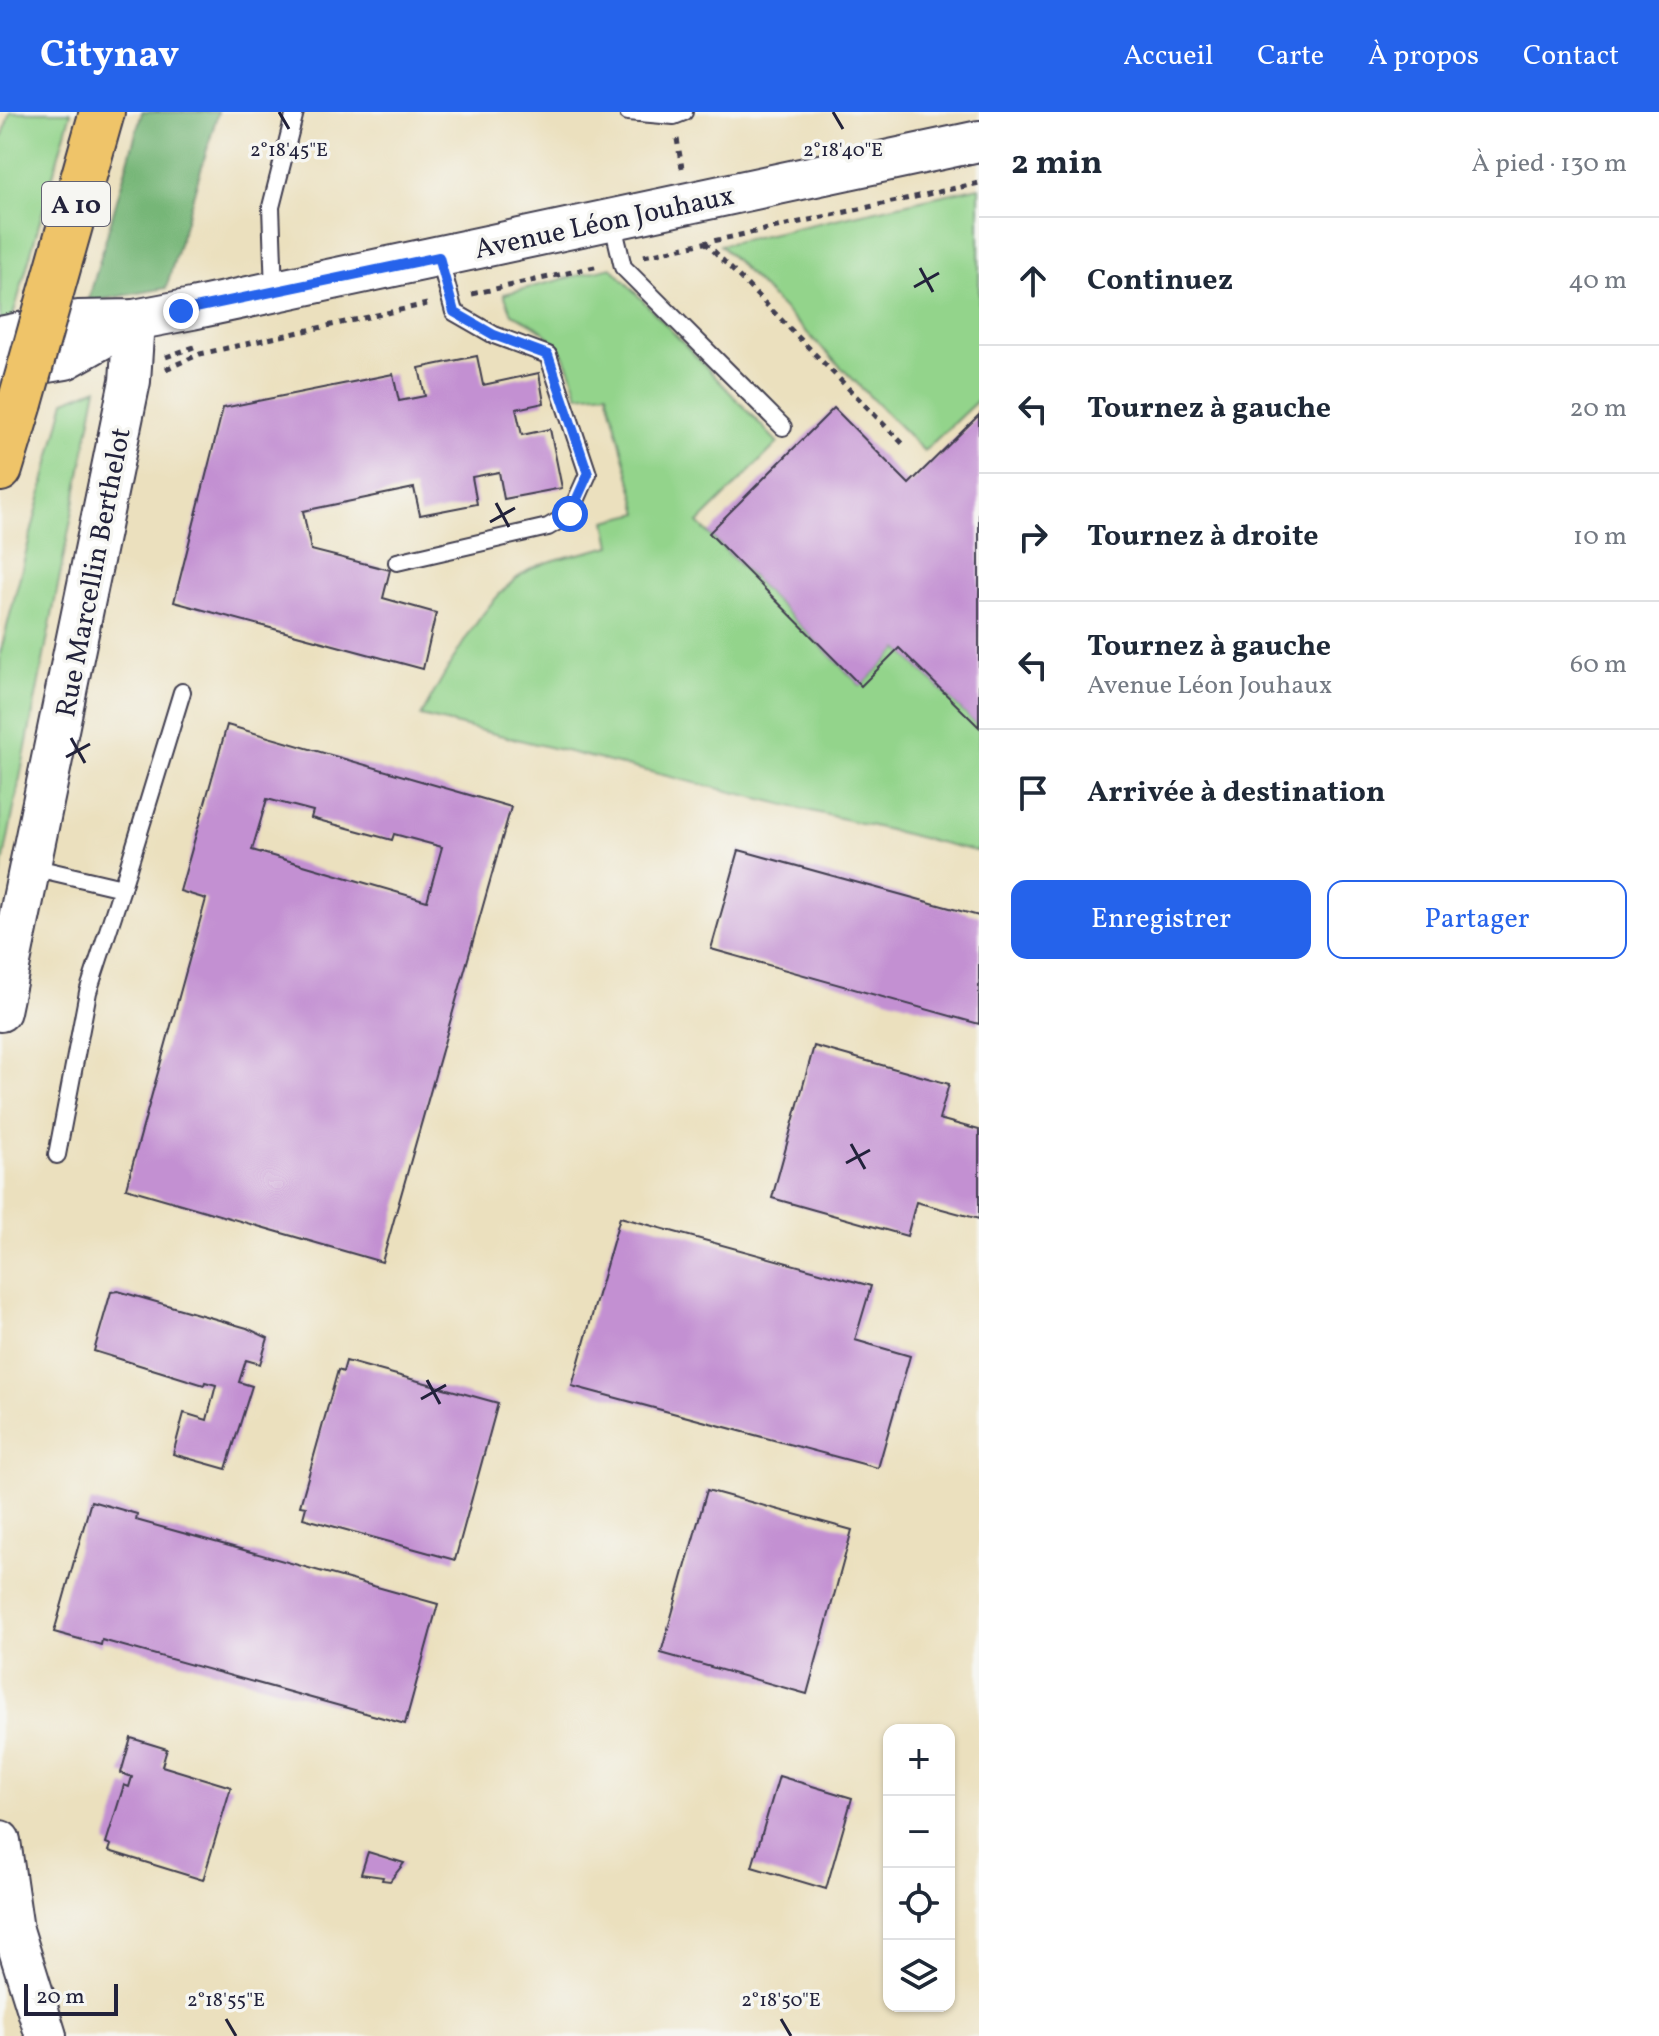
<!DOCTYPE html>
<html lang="fr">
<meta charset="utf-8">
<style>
:root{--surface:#fff;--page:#f2f2f3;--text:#1f2937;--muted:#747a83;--line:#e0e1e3;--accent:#2563eb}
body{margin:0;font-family:Vollkorn,serif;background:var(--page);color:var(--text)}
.controls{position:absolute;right:24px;bottom:24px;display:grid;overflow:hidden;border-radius:16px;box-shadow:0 2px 6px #0004}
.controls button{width:72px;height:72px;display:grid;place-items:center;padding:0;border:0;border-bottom:2px solid var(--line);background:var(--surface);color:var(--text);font:40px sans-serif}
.scale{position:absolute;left:24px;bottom:20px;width:94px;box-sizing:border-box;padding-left:8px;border:4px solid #22223b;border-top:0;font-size:22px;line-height:28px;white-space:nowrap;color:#22223b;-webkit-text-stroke:6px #f6f6f2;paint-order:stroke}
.stop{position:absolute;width:24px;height:24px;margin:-18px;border:6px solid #2563eb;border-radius:50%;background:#fff}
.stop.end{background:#2563eb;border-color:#fff;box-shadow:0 2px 8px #0008}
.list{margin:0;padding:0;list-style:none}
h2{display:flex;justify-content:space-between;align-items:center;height:104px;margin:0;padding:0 32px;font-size:34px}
h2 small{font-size:26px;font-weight:400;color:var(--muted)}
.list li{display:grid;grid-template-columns:52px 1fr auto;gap:24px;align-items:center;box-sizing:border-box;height:128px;padding:0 32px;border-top:2px solid var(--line)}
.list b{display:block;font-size:30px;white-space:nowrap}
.list p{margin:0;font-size:26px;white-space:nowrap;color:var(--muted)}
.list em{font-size:26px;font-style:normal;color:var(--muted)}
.actions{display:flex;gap:16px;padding:24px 32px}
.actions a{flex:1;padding:18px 0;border:2px solid var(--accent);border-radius:16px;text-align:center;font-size:28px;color:var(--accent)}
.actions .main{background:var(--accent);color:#fff}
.icon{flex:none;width:44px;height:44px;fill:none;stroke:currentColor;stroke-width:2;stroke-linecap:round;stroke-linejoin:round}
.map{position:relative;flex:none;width:979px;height:1924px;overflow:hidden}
header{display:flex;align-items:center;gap:48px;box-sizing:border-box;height:112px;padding:0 40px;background:var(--accent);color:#fff}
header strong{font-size:38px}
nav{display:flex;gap:44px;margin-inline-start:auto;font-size:28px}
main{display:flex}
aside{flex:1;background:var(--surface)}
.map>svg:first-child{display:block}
.green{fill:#93d48b;stroke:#5a7b63;stroke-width:2}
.forest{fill:#76b677;stroke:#4c6c59;stroke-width:2}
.building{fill:#c390d2;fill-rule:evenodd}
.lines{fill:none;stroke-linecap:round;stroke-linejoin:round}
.service-casing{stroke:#403e4f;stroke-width:20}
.tertiary-casing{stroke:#403e4f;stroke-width:44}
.motorway-casing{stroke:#403e4f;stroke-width:48}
.path{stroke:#403e4f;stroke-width:5;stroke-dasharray:6 6;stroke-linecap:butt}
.service{stroke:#fff;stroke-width:16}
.tertiary{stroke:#fff;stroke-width:40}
.motorway{stroke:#efc469;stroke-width:44}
.motorway-bridge-casing{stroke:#403e4f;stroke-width:48;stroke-linecap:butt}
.motorway-bridge{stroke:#efc469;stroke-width:44}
.route{stroke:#2563eb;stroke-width:10}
.ticks{fill:none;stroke:#22223b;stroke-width:3}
.labels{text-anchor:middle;stroke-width:7;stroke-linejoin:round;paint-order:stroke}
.shield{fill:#f6f6f2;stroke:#626272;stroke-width:2}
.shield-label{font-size:26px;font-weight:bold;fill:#22223b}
.street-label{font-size:28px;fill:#22223b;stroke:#f6f6f2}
.ticks-label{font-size:20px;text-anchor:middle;fill:#22223b;stroke:#f6f6f2;stroke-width:7;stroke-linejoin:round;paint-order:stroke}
</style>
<header>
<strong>Citynav</strong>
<nav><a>Accueil</a><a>Carte</a><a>À propos</a><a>Contact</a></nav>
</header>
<main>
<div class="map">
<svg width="979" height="1924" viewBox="0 0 979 1924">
<rect width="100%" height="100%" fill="#f6f6f2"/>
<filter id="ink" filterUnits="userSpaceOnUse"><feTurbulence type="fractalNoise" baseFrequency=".0125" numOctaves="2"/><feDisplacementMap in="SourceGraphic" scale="16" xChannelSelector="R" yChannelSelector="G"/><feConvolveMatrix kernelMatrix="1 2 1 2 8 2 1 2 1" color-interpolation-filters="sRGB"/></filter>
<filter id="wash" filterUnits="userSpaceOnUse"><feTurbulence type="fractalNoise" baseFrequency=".006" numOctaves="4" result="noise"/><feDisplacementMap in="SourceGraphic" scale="32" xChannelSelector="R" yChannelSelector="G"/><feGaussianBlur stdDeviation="1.8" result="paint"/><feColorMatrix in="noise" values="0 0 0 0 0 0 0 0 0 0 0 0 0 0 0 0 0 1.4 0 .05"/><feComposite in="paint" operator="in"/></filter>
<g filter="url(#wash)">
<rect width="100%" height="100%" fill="#ebe0be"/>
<!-- green -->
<g class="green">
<path d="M10,0h61l-59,207 -12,2v-176z"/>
<path d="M979,75v212l-55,52 -204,-206z"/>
<path d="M611,155l167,176 -80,80 163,163 38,-38 80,79v125l-558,-136c25,-44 66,-126 112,-148 23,-11 54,-15 78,-22l-5,-25 33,-8 -32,-121 -29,3c-10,-42 -25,-64 -66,-81l-8,-20z"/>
<path d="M97,276l-97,491v-225l65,-253z"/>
</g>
<!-- forest -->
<path class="forest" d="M142,0h76l-52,176 -78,14z"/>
<g id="blocks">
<!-- building -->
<g class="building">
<path d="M477,244l6,29 56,-12 5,30 -28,6 6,26 28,-6 12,59 -58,11 -5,-27 -27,5 5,27 -57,11 -6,-27 -111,23 8,39 79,20 -7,28 53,15 -13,56 -249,-67 49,-194 170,-34 6,27 26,-5 -6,-28z"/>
<path d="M834,296l75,76 70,-69v312l-80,-79 -38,38 -152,-153z"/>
<path d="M227,613l284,82 -129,455 -256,-74 80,-289 -26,-8zM267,687l46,12 -2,7 81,22 2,-6 48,13 -15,54 -175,-51z"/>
<path d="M739,738l240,66v108l-268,-75z"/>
<path d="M814,934l135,38 -10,35 40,11v89l-63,-17 -9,34 -135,-38z"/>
<path d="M620,1105l251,69 -16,54 55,16 -32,112 -306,-82z"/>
<path d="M118,1179l129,37 21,10 -8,26 -14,-4 -7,22 13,4 -26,83 -53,-15 11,-41 23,7 9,-35 -11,-3 -1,3 -110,-34 17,-59z"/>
<path d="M346,1249l152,42 -43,157 -152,-42 3,-11 -6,-1 38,-136 5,2z"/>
<path d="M707,1378l145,40 -45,164 -146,-41z"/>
<path d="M91,1389l46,13 -1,6 302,84 -33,120 -303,-84 -1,5 -47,-13z"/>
<path d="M131,1626l36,11 -5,17 69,21 -28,93 -94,-29 2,-6 -5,-2 18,-58 5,2 3,-10 -11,-4z"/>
<path d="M779,1664l73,22 -26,91 -74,-22z"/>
<path d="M368,1740l36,11 -14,18 -8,-1 1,-3 -22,-3z"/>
</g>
</g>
</g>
<g filter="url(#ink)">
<use href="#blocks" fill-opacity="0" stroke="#403e4f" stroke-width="2"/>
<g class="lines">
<!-- service casing -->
<g class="service-casing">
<g id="service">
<path d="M628,0l46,4 10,-4"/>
<path d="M612,108l11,47 160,160"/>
<path d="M274,179l-3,-84 24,-95"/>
<path d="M397,450l151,-35 22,-13 18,-40 -40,-119 -54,-20 -40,-23 -15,-55"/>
<path d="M32,755l90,21 60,-196"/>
<path d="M57,1043l31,-163 34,-104"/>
</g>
</g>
<!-- tertiary casing -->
<g class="tertiary-casing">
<g id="tertiary">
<path d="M0,225l78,-16 56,-1 58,-11 787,-168"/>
<path d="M0,258l65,-11 66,-37"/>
<path d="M0,899l130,-630 4,-61"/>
<path d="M0,1729l13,89 33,106"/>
</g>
</g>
<!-- motorway casing -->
<g class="motorway-casing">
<g id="motorway">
<path d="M50,184l52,-184"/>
<path d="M0,357l20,-66"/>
</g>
</g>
<!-- path -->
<g class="path">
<path d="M677,27l5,29"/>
<path d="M705,130l201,205"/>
<path d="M644,144l335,-73"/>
<path d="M472,182l127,-28"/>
<path d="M166,245l28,-10"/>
<path d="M166,257l34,-15 227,-50"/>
</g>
<!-- service -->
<use href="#service" class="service"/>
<!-- tertiary -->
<use href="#tertiary" class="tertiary"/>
<!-- motorway -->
<use href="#motorway" class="motorway"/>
<!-- motorway-bridge casing -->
<g class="motorway-bridge-casing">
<path id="motorway-bridge" d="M20,291l30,-107"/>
</g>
<!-- motorway-bridge -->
<use href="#motorway-bridge" class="motorway-bridge"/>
</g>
</g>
<g class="lines" filter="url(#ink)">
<!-- route -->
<path class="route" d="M181,199l258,-54 15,55 40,23 54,20 40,119 -18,40"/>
</g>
<!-- ticks -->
<path class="ticks" d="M279,0l10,17M833,0l10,17M920,156l13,24M914,175l25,-14M496,391l13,24M490,410l25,-14M71,626l14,25M66,645l24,-13M851,1032l14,25M846,1051l24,-13M427,1268l13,24M421,1287l25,-14M226,1907l10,17M781,1907l10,17"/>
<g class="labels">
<!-- shield labels -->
<rect class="shield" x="42" y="70" width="68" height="44" rx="6"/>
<g class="shield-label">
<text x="76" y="101">A 10</text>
</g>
<!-- street labels -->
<g class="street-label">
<text transform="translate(604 109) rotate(-12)" y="10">Avenue Léon Jouhaux</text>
<text transform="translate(92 460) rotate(-79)" y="10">Rue Marcellin Berthelot</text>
</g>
</g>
<g class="ticks-label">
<text x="289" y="44">2°18'45"E</text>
<text x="843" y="44">2°18'40"E</text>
<text x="226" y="1894">2°18'55"E</text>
<text x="781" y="1894">2°18'50"E</text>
</g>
</svg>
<div class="controls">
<button>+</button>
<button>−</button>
<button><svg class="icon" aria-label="locate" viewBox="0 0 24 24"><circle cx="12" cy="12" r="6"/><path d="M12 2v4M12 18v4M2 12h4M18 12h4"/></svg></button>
<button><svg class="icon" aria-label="layers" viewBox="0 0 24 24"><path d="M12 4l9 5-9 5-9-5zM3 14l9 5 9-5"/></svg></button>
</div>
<div class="scale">20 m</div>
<div class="stop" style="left:570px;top:402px"></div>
<div class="stop end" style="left:181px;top:199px"></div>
</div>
<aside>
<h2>2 min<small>À pied · 130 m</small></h2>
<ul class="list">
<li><svg class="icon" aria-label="ahead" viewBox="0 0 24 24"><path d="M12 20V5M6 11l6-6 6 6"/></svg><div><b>Continuez</b></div><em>40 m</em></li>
<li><svg class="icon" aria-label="left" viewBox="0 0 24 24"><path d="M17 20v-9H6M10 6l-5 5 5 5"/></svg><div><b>Tournez à gauche</b></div><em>20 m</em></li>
<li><svg class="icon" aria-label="right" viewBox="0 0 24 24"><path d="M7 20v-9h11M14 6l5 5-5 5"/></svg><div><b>Tournez à droite</b></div><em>10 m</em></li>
<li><svg class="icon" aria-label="left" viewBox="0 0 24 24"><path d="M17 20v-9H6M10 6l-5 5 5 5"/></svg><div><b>Tournez à gauche</b><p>Avenue Léon Jouhaux</p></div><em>60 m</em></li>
<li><svg class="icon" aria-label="arrive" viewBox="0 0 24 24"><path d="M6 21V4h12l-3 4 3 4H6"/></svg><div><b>Arrivée à destination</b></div></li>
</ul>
<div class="actions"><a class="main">Enregistrer</a><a>Partager</a></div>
</aside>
</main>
